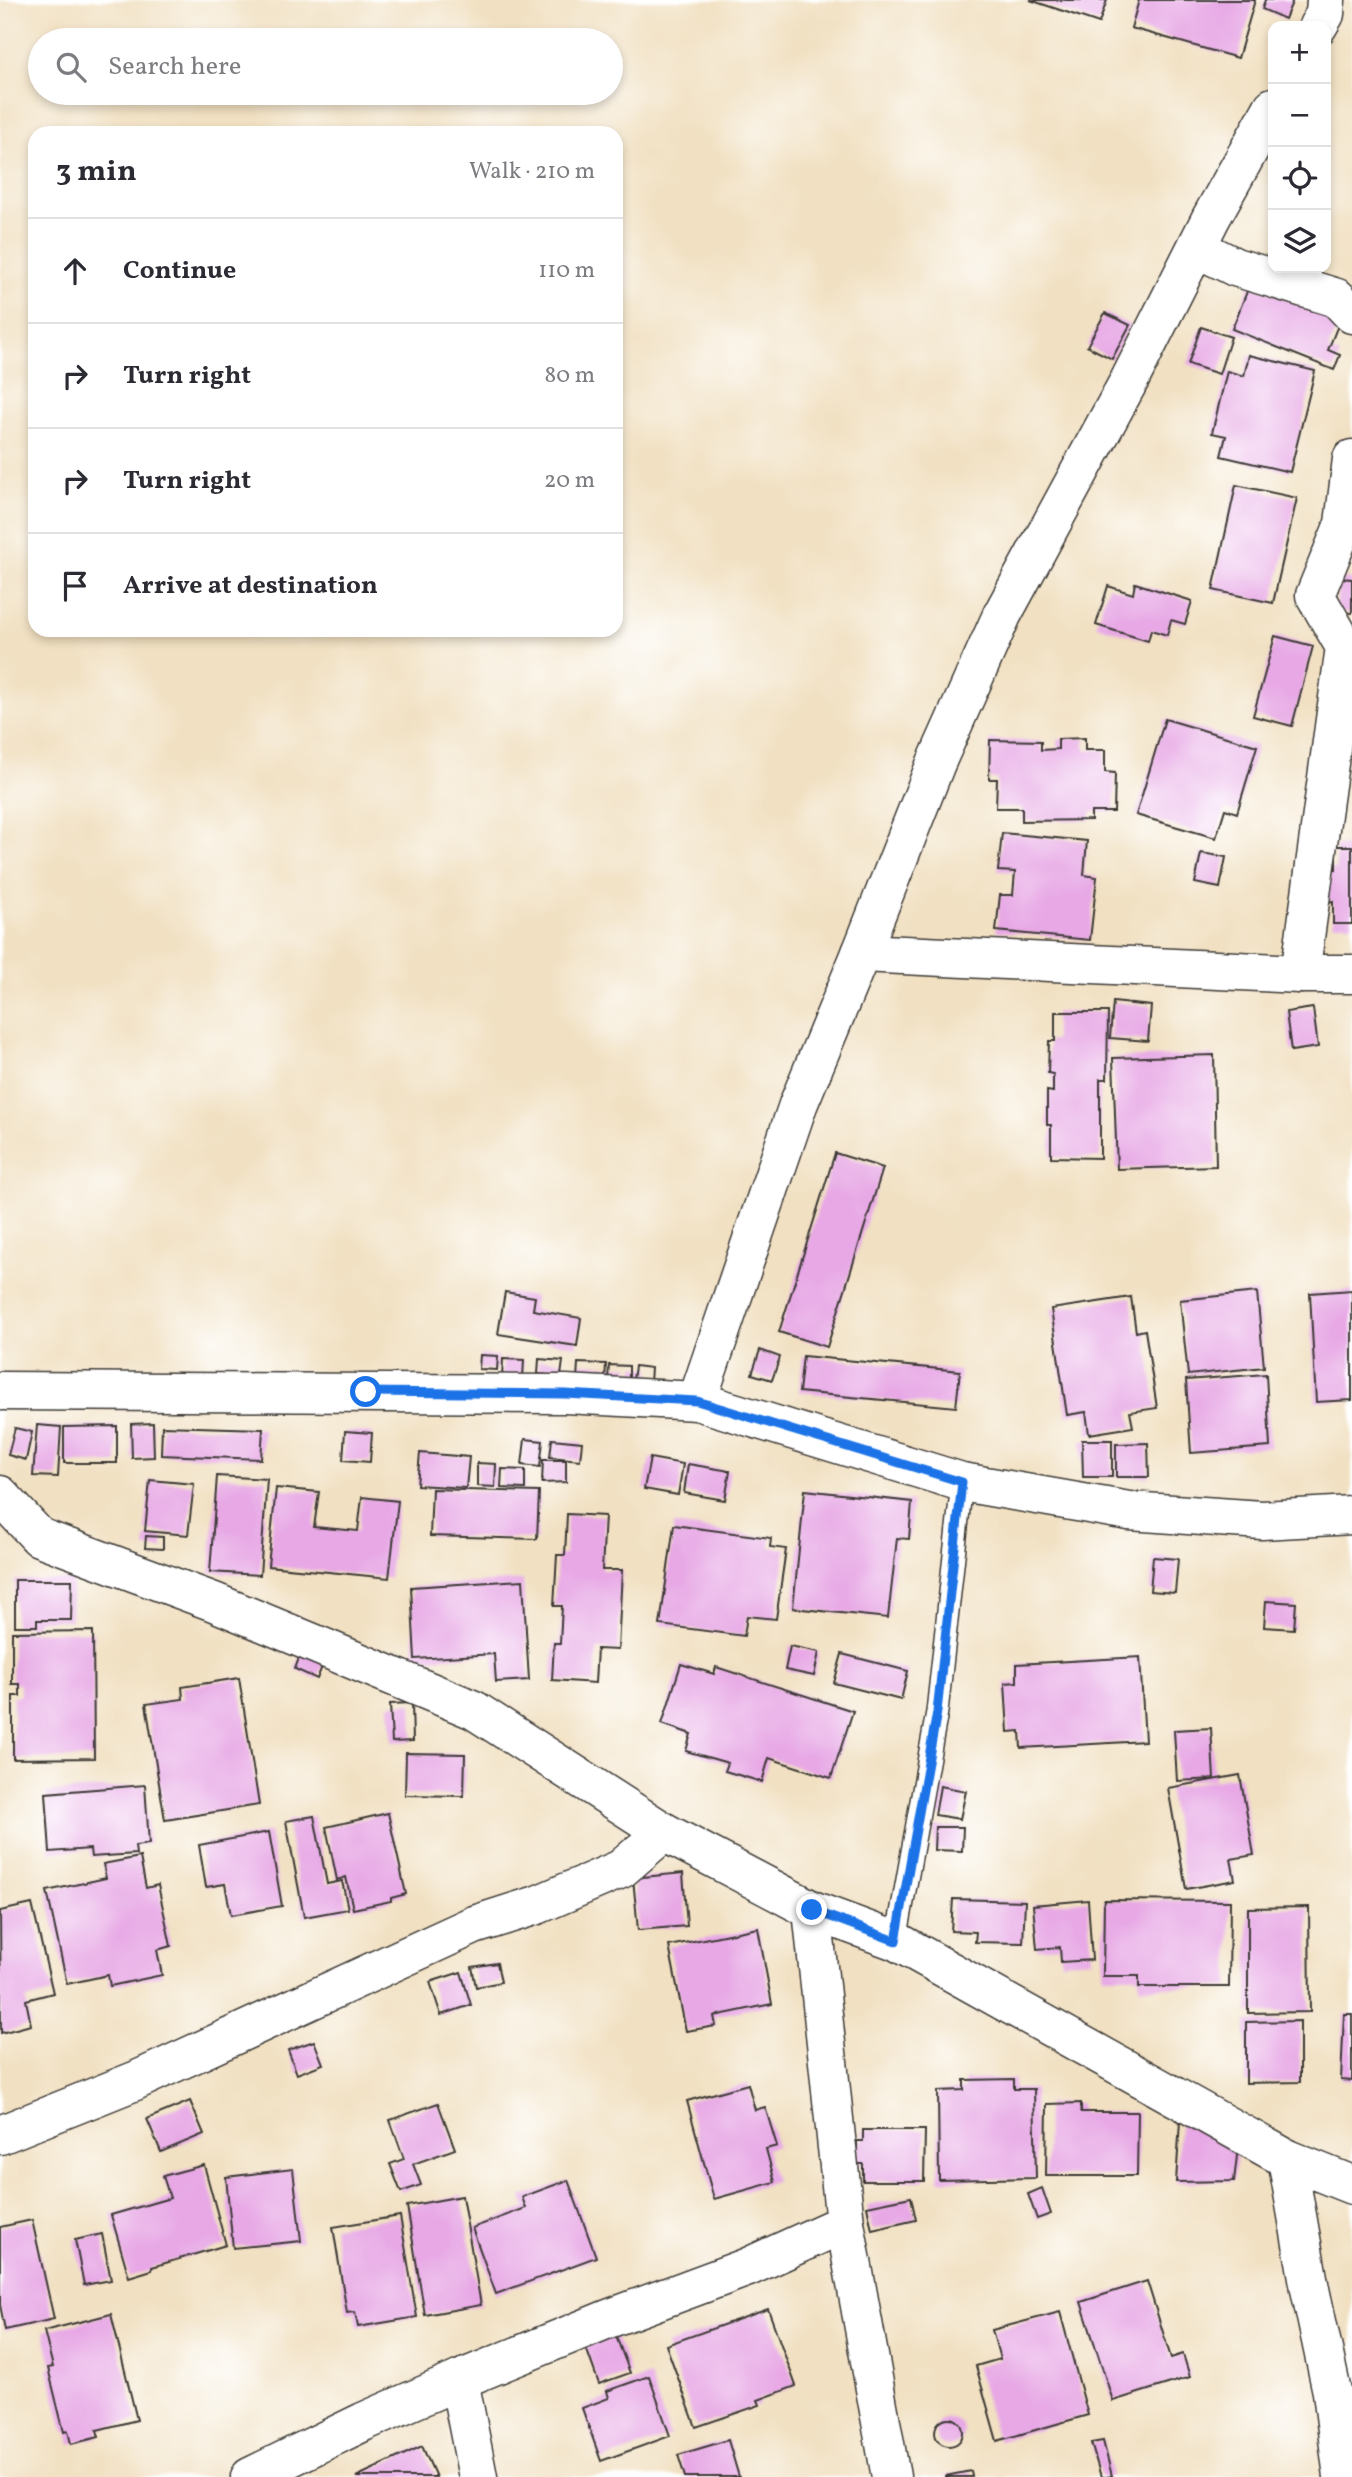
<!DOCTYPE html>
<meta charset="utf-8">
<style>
:root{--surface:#fff;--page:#f7f7f7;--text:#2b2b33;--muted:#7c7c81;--line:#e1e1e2}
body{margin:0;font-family:Vollkorn,serif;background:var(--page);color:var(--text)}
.controls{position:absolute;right:21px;top:21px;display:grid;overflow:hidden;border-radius:14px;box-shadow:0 4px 10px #0003}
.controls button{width:63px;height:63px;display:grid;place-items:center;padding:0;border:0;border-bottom:2px solid var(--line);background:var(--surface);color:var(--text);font:35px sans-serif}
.stop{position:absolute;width:21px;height:21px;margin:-16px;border:5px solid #1a73e8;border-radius:50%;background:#fff}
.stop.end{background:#1a73e8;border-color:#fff;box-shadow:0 2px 7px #0008}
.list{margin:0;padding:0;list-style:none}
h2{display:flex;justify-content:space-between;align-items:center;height:91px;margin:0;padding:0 28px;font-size:30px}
h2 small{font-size:23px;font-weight:400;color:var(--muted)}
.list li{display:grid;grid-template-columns:46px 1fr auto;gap:21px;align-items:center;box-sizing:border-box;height:105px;padding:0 28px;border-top:2px solid var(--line)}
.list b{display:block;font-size:26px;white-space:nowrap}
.list em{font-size:23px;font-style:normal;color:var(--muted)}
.icon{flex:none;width:38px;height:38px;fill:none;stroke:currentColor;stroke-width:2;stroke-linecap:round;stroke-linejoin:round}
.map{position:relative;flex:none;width:1352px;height:2477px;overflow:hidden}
.search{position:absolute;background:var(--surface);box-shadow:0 4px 10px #0003;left:28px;top:28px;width:595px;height:77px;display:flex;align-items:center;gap:18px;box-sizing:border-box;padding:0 24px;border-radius:38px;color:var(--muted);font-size:26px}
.panel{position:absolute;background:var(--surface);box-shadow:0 4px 10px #0003;left:28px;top:126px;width:595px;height:511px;border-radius:21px}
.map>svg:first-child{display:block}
.building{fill:#e7a8e5}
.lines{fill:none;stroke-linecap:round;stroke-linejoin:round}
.service-casing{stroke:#3c3935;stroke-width:24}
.minor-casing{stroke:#3c3935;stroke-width:41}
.service{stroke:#fff;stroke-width:21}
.minor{stroke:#fff;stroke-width:38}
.route{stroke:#1a73e8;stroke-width:9}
</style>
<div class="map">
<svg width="1352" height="2477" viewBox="0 0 1352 2477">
<rect width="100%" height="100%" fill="#fff"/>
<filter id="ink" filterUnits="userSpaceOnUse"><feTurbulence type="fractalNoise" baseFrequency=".0143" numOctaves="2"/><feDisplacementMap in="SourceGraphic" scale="14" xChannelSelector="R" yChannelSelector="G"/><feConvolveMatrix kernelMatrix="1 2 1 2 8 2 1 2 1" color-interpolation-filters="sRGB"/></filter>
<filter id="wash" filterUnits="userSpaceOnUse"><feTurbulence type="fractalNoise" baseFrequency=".00686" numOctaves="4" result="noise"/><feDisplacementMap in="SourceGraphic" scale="28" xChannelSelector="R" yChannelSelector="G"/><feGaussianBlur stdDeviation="1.57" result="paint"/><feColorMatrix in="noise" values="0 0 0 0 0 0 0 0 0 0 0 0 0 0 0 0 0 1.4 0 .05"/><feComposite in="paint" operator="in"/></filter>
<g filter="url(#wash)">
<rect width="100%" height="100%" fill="#f1e0c1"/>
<g id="blocks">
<!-- building -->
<g class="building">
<path d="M1030,0h77l-8,23z"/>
<path d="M1139,0h116l-17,58 -107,-30z"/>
<path d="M1265,0h28l-8,19 -23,-10z"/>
<path d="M1250,284l90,36 -12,30 12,5 -6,15 -102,-41z"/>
<path d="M1105,313l25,12 -18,34 -25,-13z"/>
<path d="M1201,327l30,10 -12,37 -31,-10z"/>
<path d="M1249,355l66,16 -25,101 -69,-16 5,-20 -14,-3 15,-62 17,5z"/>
<path d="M1236,485l61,13 -24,105 -60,-13z"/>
<path d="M1339,578l13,1v34l-16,-1z"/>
<path d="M1135,583l57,18 -7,23 -14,-4 -4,15 -16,-5 -3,11 -52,-16 12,-39 25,8z"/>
<path d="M1275,636l38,10 -21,80 -39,-10z"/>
<path d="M1165,719l92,27 -20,67 -12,-4 -9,29 -80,-23z"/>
<path d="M1085,738v12h20v22l10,1 -1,39h-23v8l-69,1v-13h-26l1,-29h-8l1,-39 51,1v9l17,-1v-10z"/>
<path d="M1002,833l85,8 -3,34 13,2 -7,63 -94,-9 4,-36h13l2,-23 -17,-1z"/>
<path d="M1336,846h16v78h-19v-23l-5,1v-34l8,1z"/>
<path d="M1201,853l25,4 -6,31 -25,-5z"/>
<path d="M1113,1002l38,4 -3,35 -38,-3z"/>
<path d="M1313,1008l5,39 -27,4 -5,-39z"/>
<path d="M1055,1012h53l-1,67h-7v79l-49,-1v-32h-4v-34l6,1v-18l-5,-1 1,-32h6z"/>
<path d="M1214,1055l2,111 -99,3 -4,-111z"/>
<path d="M835,1153l48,15 -56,179 -48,-15z"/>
<path d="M1352,1290v110l-36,2 -6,-109z"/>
<path d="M505,1292l30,5 -2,13 48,8 -4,28 -79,-12z"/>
<path d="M1257,1292l7,75 -76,8 -8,-75z"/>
<path d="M1131,1297l5,35 9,-2 12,78 -27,4 3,15 -44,7 -3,-22 -19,3 -16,-106z"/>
<path d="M760,1350l20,7 -8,23 -20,-6z"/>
<path d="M480,1355l18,1 -1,14 -18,-1z"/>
<path d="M803,1356l157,15 -4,36 -157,-15z"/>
<path d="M503,1359l21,1 -1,19 -21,-1z"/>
<path d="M539,1359l24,2 -2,15 -23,-2z"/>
<path d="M578,1363l28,1 -1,16 -28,-1z"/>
<path d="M609,1365l20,1v15l-21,-1z"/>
<path d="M635,1366l16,2 -1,14 -17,-2z"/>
<path d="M1266,1374l4,73 -79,6 -5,-73z"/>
<path d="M153,1423l1,34 -22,1 -1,-34z"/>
<path d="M37,1425l24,2 -3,50 -25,-1z"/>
<path d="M117,1426v37h-53v-36z"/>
<path d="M162,1426l101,3 -2,30 -100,-4z"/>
<path d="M15,1428l17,4 -6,28 -18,-5z"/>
<path d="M345,1431l27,2 -2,29 -27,-2z"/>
<path d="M525,1439l18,2 -3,26 -18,-2z"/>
<path d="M552,1439l30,3 -2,18 -30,-3z"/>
<path d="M1082,1440h30v37h-29z"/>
<path d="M1148,1443l1,34h-33v-33z"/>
<path d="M420,1453l49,4 -3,31 -49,-3z"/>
<path d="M650,1458l33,6 -5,31 -34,-6z"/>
<path d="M543,1460h23v22l-24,1z"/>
<path d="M477,1463l19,1 -1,23 -18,-1z"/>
<path d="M688,1464l42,7 -5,29 -41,-7z"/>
<path d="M502,1469l23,1v19l-24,-1z"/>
<path d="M217,1476l50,3 -7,96 -50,-3z"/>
<path d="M150,1480l44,4 -6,51 -43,-4z"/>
<path d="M276,1488l43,4 -5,35 44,4 4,-34 36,4 -9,77 -121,-12z"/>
<path d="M432,1489l107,3 -2,47 -107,-3z"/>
<path d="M805,1490l107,12 -3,37 -12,-1 -9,80 -95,-10z"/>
<path d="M567,1514l38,2 -3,54h20l-4,80 -21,-1 -2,34 -43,-3 2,-37h6l2,-37h-8l3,-51h8z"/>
<path d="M674,1525l97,13 -1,9 16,2 -10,70 -29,-3 -3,20 -84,-11z"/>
<path d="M146,1536l17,1v12l-18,-1z"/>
<path d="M1153,1557l25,2 -3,34 -25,-2z"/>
<path d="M15,1580h57l-1,40h-34v6h-22z"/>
<path d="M523,1580l6,100 -33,2 -2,-28 -79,5 -4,-72z"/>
<path d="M1266,1601l30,2 -2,26 -30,-2z"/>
<path d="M93,1631l1,127 -81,1v-63h7v-12h-8v-52z"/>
<path d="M790,1646l29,6 -5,24 -29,-6z"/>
<path d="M303,1647l23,10 -9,22 -22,-10z"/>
<path d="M842,1654l66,17 -7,29 -67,-17z"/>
<path d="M1140,1657l5,84 -124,7 -1,-17 -12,1 -3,-49 12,-1v-18z"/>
<path d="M681,1664l33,10 2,-7 137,44 -22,67 -62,-20 -7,24 -37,-11 3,-8 -42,-12 5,-17 -29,-10z"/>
<path d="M239,1678l20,127 -94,15 -19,-116 37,-5 -1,-12z"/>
<path d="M412,1703l1,38 -21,1 -2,-38z"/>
<path d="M1211,1728l3,51 -37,2 -3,-51z"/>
<path d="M406,1753l59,1 -1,42 -59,-1z"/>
<path d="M1240,1775l14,80 -23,4 4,21 -49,9 -18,-101z"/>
<path d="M145,1785l4,59 -14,2 1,8 -45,3 -1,-8 -40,3 -4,-59z"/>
<path d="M940,1786l26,5 -6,28 -25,-4z"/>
<path d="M388,1813l18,81 -15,4v3l-38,8 -7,-32 -9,3 -11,-53z"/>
<path d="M314,1816l13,68 15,-3 6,28 -44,8 -18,-96z"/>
<path d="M935,1827h28l-1,24 -28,-1z"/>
<path d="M269,1832l13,74 -51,9 -6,-31 -19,3 -7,-42z"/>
<path d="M140,1857l6,31 12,-3 13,61 -14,4 5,25 -52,11 -2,-11 -41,9 -20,-93 59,-13 -3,-14z"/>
<path d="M683,1873l4,53 -49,4 -5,-52z"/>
<path d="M953,1899l72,2 -2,42 -48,-1 1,-10 -25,-1z"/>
<path d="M1088,1900l4,60 -31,2 -1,-15 -23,2 -4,-44z"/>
<path d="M1104,1900l126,1 -1,86h-90v-11h-36z"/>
<path d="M32,1904l21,89 -27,7 5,25 -30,8 -1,-122z"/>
<path d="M1309,1907l1,105 -62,1v-105z"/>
<path d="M758,1928l14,76 -58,12 2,10 -30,5 -17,-85z"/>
<path d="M497,1963l4,19 -25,5 -4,-20z"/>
<path d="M461,1972l10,33 -30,10 -11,-33z"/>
<path d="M1344,2014h8v67l-11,-1z"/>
<path d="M1300,2021v61l-54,1v-61z"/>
<path d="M314,2041l9,23 -26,10 -9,-24z"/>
<path d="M1014,2079v10h20l2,89 -97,2 -1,-89 26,-1v-10z"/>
<path d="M748,2084l7,26 10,-3 12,39 -11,3 9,33 -61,17 -27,-98z"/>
<path d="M190,2101l14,33 -43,18 -14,-33z"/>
<path d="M438,2103l17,46 -42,15 8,21 -20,7 -11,-28 14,-5 -14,-39z"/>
<path d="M1081,2103v9h57l-1,64h-91l1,-72z"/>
<path d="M1180,2121l58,26 -4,34 -58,1z"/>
<path d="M863,2130h62l-1,51h-61v-17h-6v-23h6z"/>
<path d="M204,2165l22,80 -74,22v3l-23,7 -18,-62 59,-17 -7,-22z"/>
<path d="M293,2169l8,72 -68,7 -7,-71z"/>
<path d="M568,2180l28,77 -100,37 -24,-66 54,-20 -4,-11z"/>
<path d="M1042,2188l9,26 -14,5 -9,-25z"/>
<path d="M462,2196l19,109 -56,10 -18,-109z"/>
<path d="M911,2197l5,23 -44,10 -5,-24z"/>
<path d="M400,2216l17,101 -59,10 -3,-15 -8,1 -14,-86z"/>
<path d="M32,2220l22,99 -49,11 -5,-25v-78z"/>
<path d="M102,2234l9,46 -27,5 -9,-45z"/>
<path d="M1147,2281l24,77 12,-4 7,23 -77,24 -32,-99z"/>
<path d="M768,2309l28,77 -38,14 2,5 -64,22 -30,-82z"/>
<path d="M1060,2312l28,103 -91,26 -21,-75 24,-7 -8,-29z"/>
<path d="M111,2314l26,106 -40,10 2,7 -28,7 -3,-13 -4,1 -16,-64 5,-1 -9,-36z"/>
<path d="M614,2331l16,42 -31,11 -15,-42z"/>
<path d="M649,2376l21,60 -69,25 -19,-53 27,-10 -2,-7z"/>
<circle cx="949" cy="2432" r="14"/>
<path d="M728,2440l11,37h-54l-7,-22z"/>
<path d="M1103,2441l9,35 -5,1h-6l-10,-34z"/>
<path d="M422,2446l14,31h-80z"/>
<path d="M971,2471l1,6h-27v-1z"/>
</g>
</g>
</g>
<g filter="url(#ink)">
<use href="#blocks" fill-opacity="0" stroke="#3c3935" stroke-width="2"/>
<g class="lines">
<!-- service casing -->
<g class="service-casing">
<path id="service" d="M896,1941l41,-229 25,-230"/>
</g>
<!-- minor casing -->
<g class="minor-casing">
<g id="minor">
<path d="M1318,26l7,-12 1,-14"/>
<path d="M1197,248l38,19 102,31 15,16"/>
<path d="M861,953l439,21h52"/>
<path d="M1300,974l45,-327 -30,-52 29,-71 8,-65"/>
<path d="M0,1391l565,3 132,7 265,81 167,29 133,9 90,-5"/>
<path d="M697,1401l101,-296 63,-152 75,-190 66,-148 128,-236 81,-161 62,-111"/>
<path d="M0,1495l39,42 175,65 260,108 190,122 148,78 84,31 391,218 65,26"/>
<path d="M812,1910l33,313 46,254"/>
<path d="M0,2135l135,-54 339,-156 63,-20 84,-36 43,-37"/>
<path d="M1287,2159l23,130 22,103 11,85"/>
<path d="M459,2380l19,97"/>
<path d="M250,2477l113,-55 96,-42 149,-61 140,-52 97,-44"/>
</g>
</g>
<!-- service -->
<use href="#service" class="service"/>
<!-- minor -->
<use href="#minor" class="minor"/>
</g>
</g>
<g class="lines" filter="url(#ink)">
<!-- route -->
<path class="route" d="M366,1392l199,2 132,7 265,81 -25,230 -41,229 -84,-31"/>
</g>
</svg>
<div class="controls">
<button>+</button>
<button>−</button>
<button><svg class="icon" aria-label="locate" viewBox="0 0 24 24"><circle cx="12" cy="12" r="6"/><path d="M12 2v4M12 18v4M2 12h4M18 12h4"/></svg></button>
<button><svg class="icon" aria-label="layers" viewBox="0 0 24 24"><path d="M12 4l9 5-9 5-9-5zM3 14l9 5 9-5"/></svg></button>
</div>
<div class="stop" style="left:366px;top:1392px"></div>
<div class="stop end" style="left:812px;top:1910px"></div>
<div class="search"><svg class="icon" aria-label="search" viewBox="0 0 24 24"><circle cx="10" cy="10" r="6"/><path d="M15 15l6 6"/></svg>Search here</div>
<section class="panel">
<h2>3 min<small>Walk · 210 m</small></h2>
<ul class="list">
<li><svg class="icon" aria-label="ahead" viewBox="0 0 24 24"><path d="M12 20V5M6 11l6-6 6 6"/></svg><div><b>Continue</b></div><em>110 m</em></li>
<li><svg class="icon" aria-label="right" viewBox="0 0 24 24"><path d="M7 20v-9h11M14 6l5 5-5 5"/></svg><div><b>Turn right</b></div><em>80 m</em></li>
<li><svg class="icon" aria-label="right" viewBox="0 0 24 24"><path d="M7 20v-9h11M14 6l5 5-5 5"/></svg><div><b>Turn right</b></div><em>20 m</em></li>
<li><svg class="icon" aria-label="arrive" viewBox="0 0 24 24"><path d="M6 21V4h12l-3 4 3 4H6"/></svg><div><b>Arrive at destination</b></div></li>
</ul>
</section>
</div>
